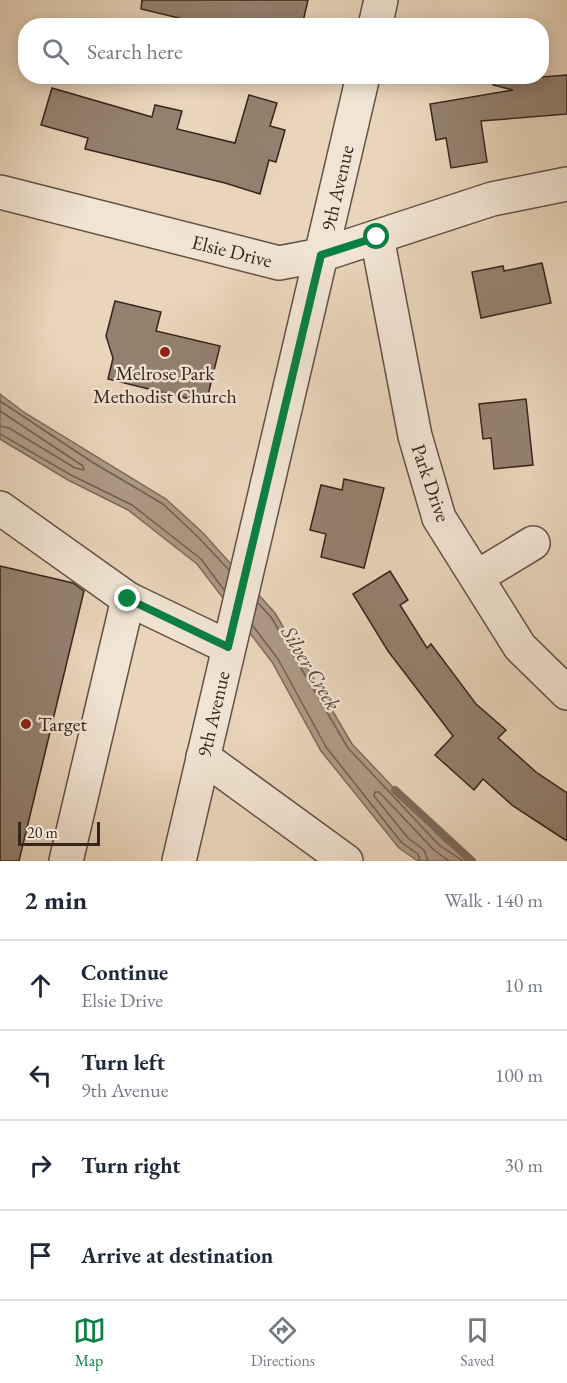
<!DOCTYPE html>
<meta charset="utf-8">
<style>
:root{--surface:#fff;--page:#f2f2f3;--text:#1f2937;--muted:#747a83;--line:#e0e1e3;--accent:#0b8043}
body{margin:0;font-family:"EB Garamond",serif;background:var(--page);color:var(--text)}
.scale{position:absolute;left:18px;bottom:15px;width:82px;box-sizing:border-box;padding-left:6px;border:3px solid #36251c;border-top:0;font-size:16px;line-height:21px;white-space:nowrap;color:#36251c;-webkit-text-stroke:4px #f1e4d3;paint-order:stroke}
.stop{position:absolute;width:18px;height:18px;margin:-14px;border:4px solid #0b8043;border-radius:50%;background:#fff}
.stop.end{background:#0b8043;border-color:#fff;box-shadow:0 2px 6px #0008}
.list{margin:0;padding:0;list-style:none}
h2{display:flex;justify-content:space-between;align-items:center;height:78px;margin:0;padding:0 24px;font-size:26px}
h2 small{font-size:20px;font-weight:400;color:var(--muted)}
.list li{display:grid;grid-template-columns:39px 1fr auto;gap:18px;align-items:center;box-sizing:border-box;height:90px;padding:0 24px;border-top:2px solid var(--line)}
.list b{display:block;font-size:22px;white-space:nowrap}
.list p{margin:0;font-size:20px;white-space:nowrap;color:var(--muted)}
.list em{font-size:20px;font-style:normal;color:var(--muted)}
.icon{flex:none;width:33px;height:33px;fill:none;stroke:currentColor;stroke-width:2;stroke-linecap:round;stroke-linejoin:round}
.map{position:relative;flex:none;width:567px;height:861px;overflow:hidden}
.search{position:absolute;background:var(--surface);box-shadow:0 3px 15px #0003;left:18px;right:18px;top:18px;height:66px;display:flex;align-items:center;gap:15px;box-sizing:border-box;padding:0 21px;border-radius:24px;color:var(--muted);font-size:22px}
.sheet{height:438px;background:var(--surface)}
nav{display:flex;justify-content:space-around;align-items:center;box-sizing:border-box;height:84px;border-top:2px solid var(--line);background:var(--surface);font-size:16px;color:var(--muted)}
nav a{display:grid;justify-items:center;gap:3px}
nav .on{color:var(--accent)}
.map>svg:first-child{display:block}
.water{fill:#ac9985;stroke:#7d6b5b;stroke-width:1.5}
.lines{fill:none;stroke-linecap:round;stroke-linejoin:round}
.shore{stroke:#715f50;stroke-width:1.5}
.stream{stroke:#7d6b5b;stroke-width:8}
.building{fill:#93816f;stroke:#36251c;stroke-width:1.5}
.minor-casing{stroke:#635144;stroke-width:36}
.minor{stroke:#f1e4d3;stroke-width:33}
.route{stroke:#0b8043;stroke-width:8}
.poi-dot{fill:#8f2418;stroke:#f1e4d3;stroke-width:2}
.labels{text-anchor:middle;stroke-width:5;stroke-linejoin:round;paint-order:stroke}
.street-label{font-size:20px;fill:#36251c;stroke:#f1e4d3}
.poi-label{font-size:20px;fill:#36251c;stroke:#f1e4d3}
.water-label{font-size:21px;font-style:italic;fill:#59483c;stroke:#f1e4d3}
</style>
<div class="map">
<svg width="567" height="861" viewBox="0 0 567 861">
<rect width="100%" height="100%" fill="#e9d5bb"/>
<filter id="stains"><feTurbulence type="fractalNoise" baseFrequency=".00333" numOctaves="4"/><feColorMatrix values="0 0 0 0 .2 0 0 0 0 .09 0 0 0 0 .02 0 0 0 .5 -.17"/></filter>
<radialGradient id="worn" r=".72"><stop offset=".6" stop-color="#630" stop-opacity="0"/><stop offset="1" stop-color="#630" stop-opacity=".3"/></radialGradient>
<!-- water -->
<path class="water" d="M0,394l25,19 141,86 37,34 72,80 77,131 92,97 29,20h-55l-19,-13 -78,-97 -49,-89 -75,-98 -69,-54 -60,-30 -68,-41z"/>
<g class="lines">
<!-- shore -->
<g class="shore">
<path d="M0,401l92,61 71,42 35,33 31,33"/>
<path d="M0,411l83,55 1,4 -9,-2 -66,-40 -9,-2"/>
<path d="M0,434l71,41 61,30 69,54 23,31"/>
<path d="M258,603l13,14 77,131 91,97 24,16"/>
<path d="M253,626l25,33 48,88 76,96 16,11 2,7"/>
<path d="M428,861l-4,-11 -16,-12 -34,-42 1,-4h4l55,58 15,11"/>
</g>
<!-- stream -->
<path class="stream" d="M395,790l77,71"/>
</g>
<!-- building -->
<g class="building">
<path d="M142,0h166l-6,26h-90l-71,-17z"/>
<path d="M567,75v39l-86,7 6,41 -36,6 -5,-30 -10,2 -6,-36 83,-14 -20,-5v-4z"/>
<path d="M52,88l100,29 3,-12 27,6 -5,18 58,14 14,-48 28,8 -7,23 15,4 -9,32 -7,-2 -9,34 -35,-11 -140,-34 3,-11 -47,-13z"/>
<path d="M542,263l9,40 -70,15 -9,-46 31,-6 1,5z"/>
<path d="M115,301l46,11 -5,19 64,15 -14,57 -98,-24 5,-21 -7,-22z"/>
<path d="M526,399l7,66 -39,4 -3,-31 -8,1 -4,-35z"/>
<path d="M344,479l40,9 -20,80 -43,-11 5,-23 -16,-4 11,-45 21,5z"/>
<path d="M0,566l73,17 11,8 -65,270h-19z"/>
<path d="M390,571l18,29 -8,5 27,43 4,-4 45,60 30,26 -8,8 38,34 31,21v48l-54,-35 -30,-27 -9,11 -39,-35 18,-19 -65,-85 -35,-57z"/>
</g>
<g class="lines">
<!-- minor casing -->
<g class="minor-casing">
<g id="minor">
<path d="M375,26l6,-26"/>
<path d="M0,192l279,71 42,-8 171,-56 75,-15"/>
<path d="M377,237l38,199 24,82 81,129 47,46"/>
<path d="M0,508l128,91"/>
<path d="M477,577l56,-34"/>
<path d="M203,757l143,104"/>
<path d="M66,861l62,-262 100,48"/>
<path d="M179,861l184,-785"/>
</g>
</g>
<!-- minor -->
<use href="#minor" class="minor"/>
</g>
<g class="lines">
<!-- route -->
<path class="route" d="M128,599l100,48 93,-392 56,-18"/>
</g>
<!-- markers -->
<g class="poi-dot">
<circle cx="165" cy="352" r="6"/>
<circle cx="26" cy="724" r="6"/>
</g>
<g class="labels">
<!-- street labels -->
<g class="street-label">
<text transform="translate(337 188) rotate(-77)" y="7">9th Avenue</text>
<text transform="translate(232 251) rotate(14)" y="7">Elsie Drive</text>
<text transform="translate(431 483) rotate(71)" y="7">Park Drive</text>
<text transform="translate(213 714) rotate(-77)" y="7">9th Avenue</text>
</g>
<!-- poi labels -->
<g class="poi-label">
<text x="165" y="380">Melrose Park<tspan x="165" dy="23">Methodist Church</tspan></text>
<text x="38" y="731" text-anchor="start">Target</text>
</g>
<!-- water labels -->
<g class="water-label">
<text transform="translate(311 668) rotate(59)" y="7">Silver Creek</text>
</g>
</g>
<rect width="100%" height="100%" filter="url(#stains)"/>
<rect width="100%" height="100%" fill="url(#worn)"/>
</svg>
<div class="scale">20 m</div>
<div class="stop" style="left:377px;top:237px"></div>
<div class="stop end" style="left:128px;top:599px"></div>
<div class="search"><svg class="icon" aria-label="search" viewBox="0 0 24 24"><circle cx="10" cy="10" r="6"/><path d="M15 15l6 6"/></svg>Search here</div>
</div>
<section class="sheet">
<h2>2 min<small>Walk · 140 m</small></h2>
<ul class="list">
<li><svg class="icon" aria-label="ahead" viewBox="0 0 24 24"><path d="M12 20V5M6 11l6-6 6 6"/></svg><div><b>Continue</b><p>Elsie Drive</p></div><em>10 m</em></li>
<li><svg class="icon" aria-label="left" viewBox="0 0 24 24"><path d="M17 20v-9H6M10 6l-5 5 5 5"/></svg><div><b>Turn left</b><p>9th Avenue</p></div><em>100 m</em></li>
<li><svg class="icon" aria-label="right" viewBox="0 0 24 24"><path d="M7 20v-9h11M14 6l5 5-5 5"/></svg><div><b>Turn right</b></div><em>30 m</em></li>
<li><svg class="icon" aria-label="arrive" viewBox="0 0 24 24"><path d="M6 21V4h12l-3 4 3 4H6"/></svg><div><b>Arrive at destination</b></div></li>
</ul>
</section>
<nav>
<a class="on"><svg class="icon" aria-label="map" viewBox="0 0 24 24"><path d="M3 6l6-2 6 2 6-2v14l-6 2-6-2-6 2zM9 4v14M15 6v14"/></svg>Map</a>
<a><svg class="icon" aria-label="directions" viewBox="0 0 24 24"><path d="M12 3l9 9-9 9-9-9zM9 14v-3h6M13 9l2 2-2 2"/></svg>Directions</a>
<a><svg class="icon" aria-label="saved" viewBox="0 0 24 24"><path d="M7 4h10v16l-5-4-5 4z"/></svg>Saved</a>
</nav>
